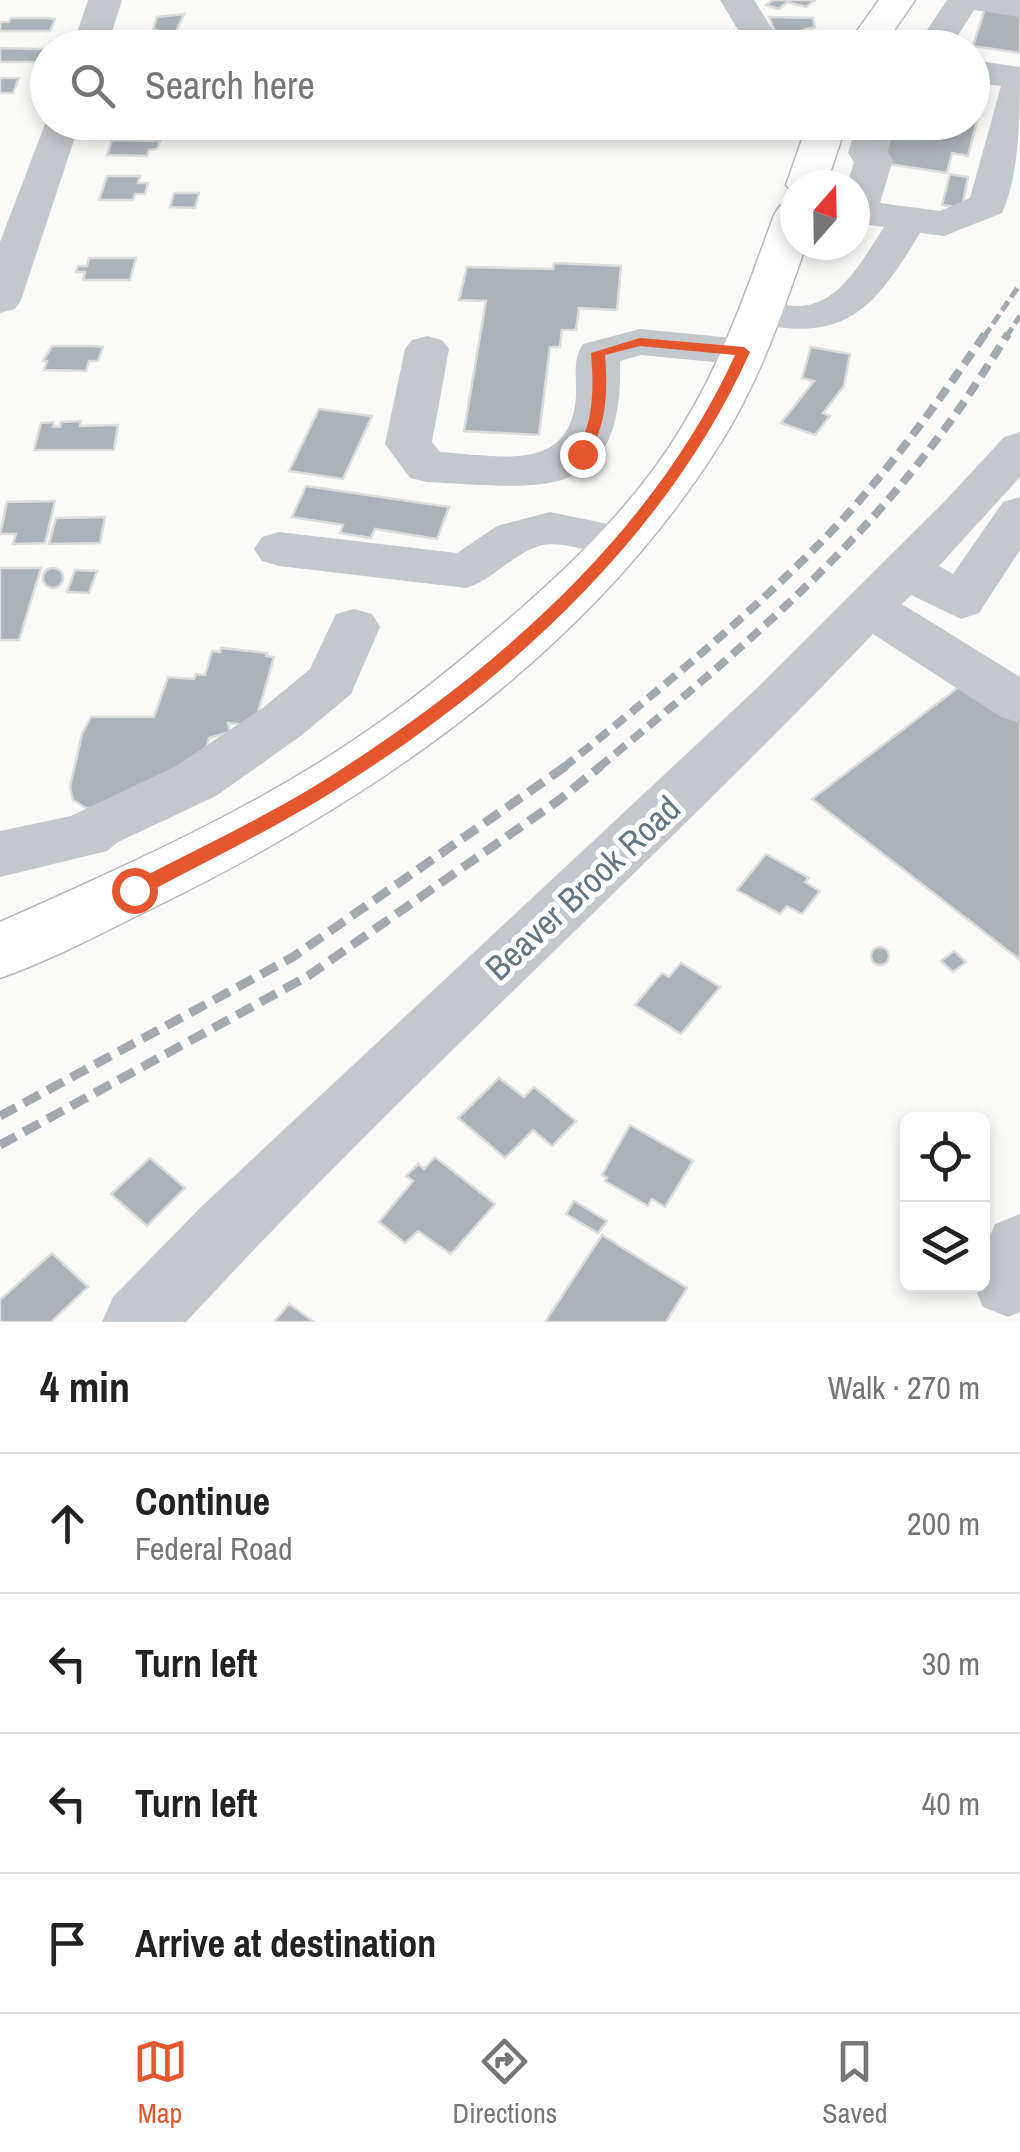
<!DOCTYPE html>
<meta charset="utf-8">
<style>
:root{--surface:#fff;--page:#f2f2f2;--text:#222;--muted:#767676;--line:#e0e0e0;--accent:#e4572e}
body{margin:0;font-family:"Archivo Narrow",sans-serif;background:var(--page);color:var(--text)}
.controls{position:absolute;right:30px;bottom:30px;display:grid;overflow:hidden;border-radius:15px;box-shadow:0 5px 15px #0003}
.controls button{width:90px;height:90px;display:grid;place-items:center;padding:0;border:0;border-bottom:2px solid var(--line);background:var(--surface);color:var(--text);font:50px sans-serif}
.compass{position:absolute;left:780px;top:170px;width:90px;height:90px;border-radius:50%;background:var(--surface);box-shadow:0 5px 15px #0003;rotate:20deg}
.stop{position:absolute;width:30px;height:30px;margin:-22px;border:8px solid #e4572e;border-radius:50%;background:#fff}
.stop.end{background:#e4572e;border-color:#fff;box-shadow:0 2px 10px #0008}
.list{margin:0;padding:0;list-style:none}
h2{display:flex;justify-content:space-between;align-items:center;height:130px;margin:0;padding:0 40px;font-size:42px}
h2 small{font-size:32px;font-weight:400;color:var(--muted)}
.list li{display:grid;grid-template-columns:65px 1fr auto;gap:30px;align-items:center;box-sizing:border-box;height:140px;padding:0 40px;border-top:2px solid var(--line)}
.list b{display:block;font-size:38px;white-space:nowrap}
.list p{margin:0;font-size:32px;white-space:nowrap;color:var(--muted)}
.list em{font-size:32px;font-style:normal;color:var(--muted)}
.icon{flex:none;width:55px;height:55px;fill:none;stroke:currentColor;stroke-width:2;stroke-linecap:round;stroke-linejoin:round}
.map{position:relative;flex:none;width:1020px;height:1322px;overflow:hidden}
.search{position:absolute;background:var(--surface);box-shadow:0 5px 15px #0003;left:30px;right:30px;top:30px;height:110px;display:flex;align-items:center;gap:25px;box-sizing:border-box;padding:0 35px;border-radius:55px;color:var(--muted);font-size:38px}
.sheet{height:690px;background:var(--surface)}
nav{display:flex;justify-content:space-around;align-items:center;box-sizing:border-box;height:140px;border-top:2px solid var(--line);background:var(--surface);font-size:28px;color:var(--muted)}
nav a{display:grid;justify-items:center;gap:5px}
nav .on{color:var(--accent)}
.map>svg:first-child{display:block}
.building{fill:#aab3b9;stroke:#dcdcda;stroke-width:2.5}
.lines{fill:none;stroke-linecap:round;stroke-linejoin:round}
.major-casing{stroke:#b5babe;stroke-width:3}
.minor{fill:#c3c8cc;fill-rule:evenodd}
.major{fill:#fff;fill-rule:evenodd}
.rail-far2{stroke:#a2aab0;stroke-width:5;stroke-dasharray:11 5;stroke-linecap:butt}
.rail-far1{stroke:#a2aab0;stroke-width:8;stroke-dasharray:14 8;stroke-linecap:butt}
.rail{stroke:#a2aab0;stroke-width:9;stroke-dasharray:18 9;stroke-linecap:butt}
.route{fill:#e4572e}
.labels{text-anchor:middle;stroke-width:10;stroke-linejoin:round;paint-order:stroke}
.street-label{font-size:35px;fill:#657683;stroke:#fff}
</style>
<div class="map">
<svg width="1020" height="1322" viewBox="0 0 1020 1322">
<rect width="100%" height="100%" fill="#fafaf8"/>
<!-- building -->
<g class="building">
<path d="M773,0h42l-9,7 -19,-5 -8,7 -13,-4z"/>
<path d="M985,8l35,5v40l-47,-7z"/>
<path d="M184,14l-9,20h-20l2,-4h-4l4,-13z"/>
<path d="M769,17l44,1 2,9 -38,10z"/>
<path d="M11,18h36l8,1 -5,12h-50v-9h9z"/>
<path d="M0,48l35,1h9l-6,13h-38z"/>
<path d="M0,78h19l-6,15h-13z"/>
<path d="M972,104l9,1 -13,51 -16,-3 -5,20 -65,-10 13,-41h77z"/>
<path d="M112,140l39,1h9l-3,8 -8,1 -2,6 -40,-1z"/>
<path d="M950,174l18,3 -6,31 -20,-3z"/>
<path d="M107,176h33l-2,7h10l-3,11h-10l-2,6h-34z"/>
<path d="M174,193h25l-4,15 -25,-1z"/>
<path d="M89,258h47l-6,22h-47l2,-8h-9l2,-6h9z"/>
<path d="M554,263l67,3 -4,44 -38,-2 -3,22h-14l-2,17h-10l-11,88 -75,-4 22,-130 -27,-1 8,-33 86,2z"/>
<path d="M52,346h41l10,1 -5,14h-9l-3,10 -42,-1 3,-9h-4z"/>
<path d="M811,347l39,7 -6,32 -21,27 7,3 -15,19 -34,-12 33,-42 -12,-3z"/>
<path d="M319,409l53,7 -29,63 -54,-8z"/>
<path d="M81,421l-1,5 38,-1 -4,25h-80l7,-27 13,-1 -1,5h7l1,-5z"/>
<path d="M306,486l143,21 -12,32 -62,-10 -4,9 -31,-5 3,-8 -51,-8z"/>
<path d="M55,501l-10,42 -32,1 3,-10h-16l7,-32z"/>
<path d="M105,517l-5,26 -51,1 7,-26z"/>
<circle cx="53" cy="578" r="10"/>
<path d="M0,568h41l-22,72h-19z"/>
<path d="M75,570l22,1 -8,22 -22,-1z"/>
<path d="M221,648l46,5 -1,3 8,1 -20,69 -26,-3 2,9 -21,6 -3,11 -73,46 -34,14 -13,-1 -13,-8 -3,-13 12,-53 9,-17h63l14,-40 26,2 2,-5 9,1 7,-24 8,1z"/>
<path d="M964,683l56,39v238l-208,-161z"/>
<path d="M766,854l43,24 -4,4 15,9 -18,23 -15,-8 -7,8 -43,-24z"/>
<circle cx="880" cy="956" r="9"/>
<path d="M954,951l12,11 -13,10 -12,-11z"/>
<path d="M681,963l39,24 -39,47 -46,-29 27,-32 7,4z"/>
<path d="M499,1078l25,19 10,-10 42,34 -24,25 -19,-16 -28,28 -47,-40z"/>
<path d="M630,1125l63,36 -28,46 -13,-8 -4,7 -43,-25 2,-3 -5,-3z"/>
<path d="M435,1157l60,47 -44,50 -33,-23 -13,12 -26,-21 34,-41 -7,-5 12,-12 6,5z"/>
<path d="M150,1158l35,30 -38,38 -36,-32z"/>
<path d="M574,1201l33,20 -9,12 -32,-19z"/>
<path d="M602,1235l85,53 -21,34h-121z"/>
<path d="M52,1253l36,34 -37,35h-51v-22z"/>
<path d="M289,1304l25,18h-40z"/>
</g>
<g class="lines">
<!-- major casing -->
<g class="major-casing">
<g id="major">
<path d="M879,0h36l-33,48h-37z"/>
<path d="M808,122h39l-21,63h-31v9l-9,-9z"/>
<path d="M795,203v42h11c-23,67 -46,134 -83,194 -130,210 -341,355 -558,463 -54,26 -108,56 -165,76v-56c119,-53 242,-107 351,-180 59,-39 114,-84 167,-131 61,-53 120,-112 162,-181 42,-67 67,-141 94,-215l6,-9z"/>
</g>
</g>
<!-- minor -->
<g class="minor">
<path d="M88,0h34l-15,48h-35z"/>
<path d="M720,0h34l30,48h-35z"/>
<path d="M947,0h73v17l-46,-7 -24,38h-35z"/>
<path d="M972,60l48,7c0,45 0,107 -18,146l-58,23 -24,-3c-48,80 -77,112 -175,88l-6,-9 6,-9c20,-5 35,3 55,3 40,-1 65,-50 84,-79l-29,-4v-38h-8l7,-23 -6,-9 10,-31h37l-8,29 6,9 -13,43 60,8 30,-13 31,-112 -29,-4z"/>
<path d="M48,116v6h32l-59,178 -6,9 -15,4v-71z"/>
<path d="M640,329l104,10 15,4 7,9 -7,9 -15,4 -103,-10 -21,6c4,146 -81,126 -193,121l-17,-4 -25,-34 20,-95 7,-9 15,-4 15,4 7,9 -17,93 8,10c58,3 130,23 136,-55 1,-19 -4,-38 7,-53z"/>
<path d="M1020,432v45l-81,89 14,8 50,-72 17,-5v53l-41,63 -18,6 -50,-24 -9,9 118,73v46l-19,-6 -128,-83c-224,234 -467,450 -687,688h-84l11,-25 88,-90 555,-518 190,-189 58,-63z"/>
<path d="M550,512l87,18 8,12 -8,12c-31,8 -56,-10 -86,-10 -31,1 -56,36 -85,44l-187,-22 -17,-5 -8,-12 8,-12 17,-5 178,21 40,-27z"/>
<path d="M354,609l18,5 8,13 -29,67 -49,41 -86,61 -98,46 -11,9 -107,26v-46l71,-15 105,-50 88,-59 46,-38 26,-55z"/>
<path d="M1020,1214v98l-12,5 -25,-10 -10,-23h9v-29l13,-31z"/>
</g>
<!-- major -->
<use href="#major" class="major"/>
<!-- rail-far2 -->
<g class="rail-far2">
<path d="M984,337l36,-53"/>
<path d="M1006,337l14,-21"/>
</g>
<!-- rail-far1 -->
<g class="rail-far1">
<path d="M563,768c91,-74 181,-147 263,-231 60,-62 110,-132 159,-203"/>
<path d="M598,768c122,-101 247,-204 342,-333 25,-32 46,-67 68,-101"/>
</g>
<!-- rail -->
<g class="rail">
<path d="M0,1116l293,-159 273,-191"/>
<path d="M0,1145l308,-169 251,-176 42,-34"/>
</g>
</g>
<!-- route -->
<path class="route" d="M640,338l104,9 6,5c-85,190 -253,339 -429,447 -58,35 -120,65 -180,97h-13v-11c60,-32 123,-61 182,-96 172,-106 340,-248 425,-434l-95,-9 -35,9c3,37 2,70 -18,102h-10l-2,-3c19,-32 19,-65 16,-101z"/>
<g class="labels">
<!-- street labels -->
<g class="street-label">
<text transform="translate(583 888) rotate(-43)" y="12">Beaver Brook Road</text>
</g>
</g>
</svg>
<div class="controls">
<button><svg class="icon" aria-label="locate" viewBox="0 0 24 24"><circle cx="12" cy="12" r="6"/><path d="M12 2v4M12 18v4M2 12h4M18 12h4"/></svg></button>
<button><svg class="icon" aria-label="layers" viewBox="0 0 24 24"><path d="M12 4l9 5-9 5-9-5zM3 14l9 5 9-5"/></svg></button>
</div>
<svg class="compass" viewBox="-18 -18 36 36"><path d="M0-13l5 13h-10z" fill="#e53935"/><path d="M0 13l5-13h-10z" fill="#767676"/></svg>
<div class="stop" style="left:134px;top:890px"></div>
<div class="stop end" style="left:582px;top:454px"></div>
<div class="search"><svg class="icon" aria-label="search" viewBox="0 0 24 24"><circle cx="10" cy="10" r="6"/><path d="M15 15l6 6"/></svg>Search here</div>
</div>
<section class="sheet">
<h2>4 min<small>Walk · 270 m</small></h2>
<ul class="list">
<li><svg class="icon" aria-label="ahead" viewBox="0 0 24 24"><path d="M12 20V5M6 11l6-6 6 6"/></svg><div><b>Continue</b><p>Federal Road</p></div><em>200 m</em></li>
<li><svg class="icon" aria-label="left" viewBox="0 0 24 24"><path d="M17 20v-9H6M10 6l-5 5 5 5"/></svg><div><b>Turn left</b></div><em>30 m</em></li>
<li><svg class="icon" aria-label="left" viewBox="0 0 24 24"><path d="M17 20v-9H6M10 6l-5 5 5 5"/></svg><div><b>Turn left</b></div><em>40 m</em></li>
<li><svg class="icon" aria-label="arrive" viewBox="0 0 24 24"><path d="M6 21V4h12l-3 4 3 4H6"/></svg><div><b>Arrive at destination</b></div></li>
</ul>
</section>
<nav>
<a class="on"><svg class="icon" aria-label="map" viewBox="0 0 24 24"><path d="M3 6l6-2 6 2 6-2v14l-6 2-6-2-6 2zM9 4v14M15 6v14"/></svg>Map</a>
<a><svg class="icon" aria-label="directions" viewBox="0 0 24 24"><path d="M12 3l9 9-9 9-9-9zM9 14v-3h6M13 9l2 2-2 2"/></svg>Directions</a>
<a><svg class="icon" aria-label="saved" viewBox="0 0 24 24"><path d="M7 4h10v16l-5-4-5 4z"/></svg>Saved</a>
</nav>
